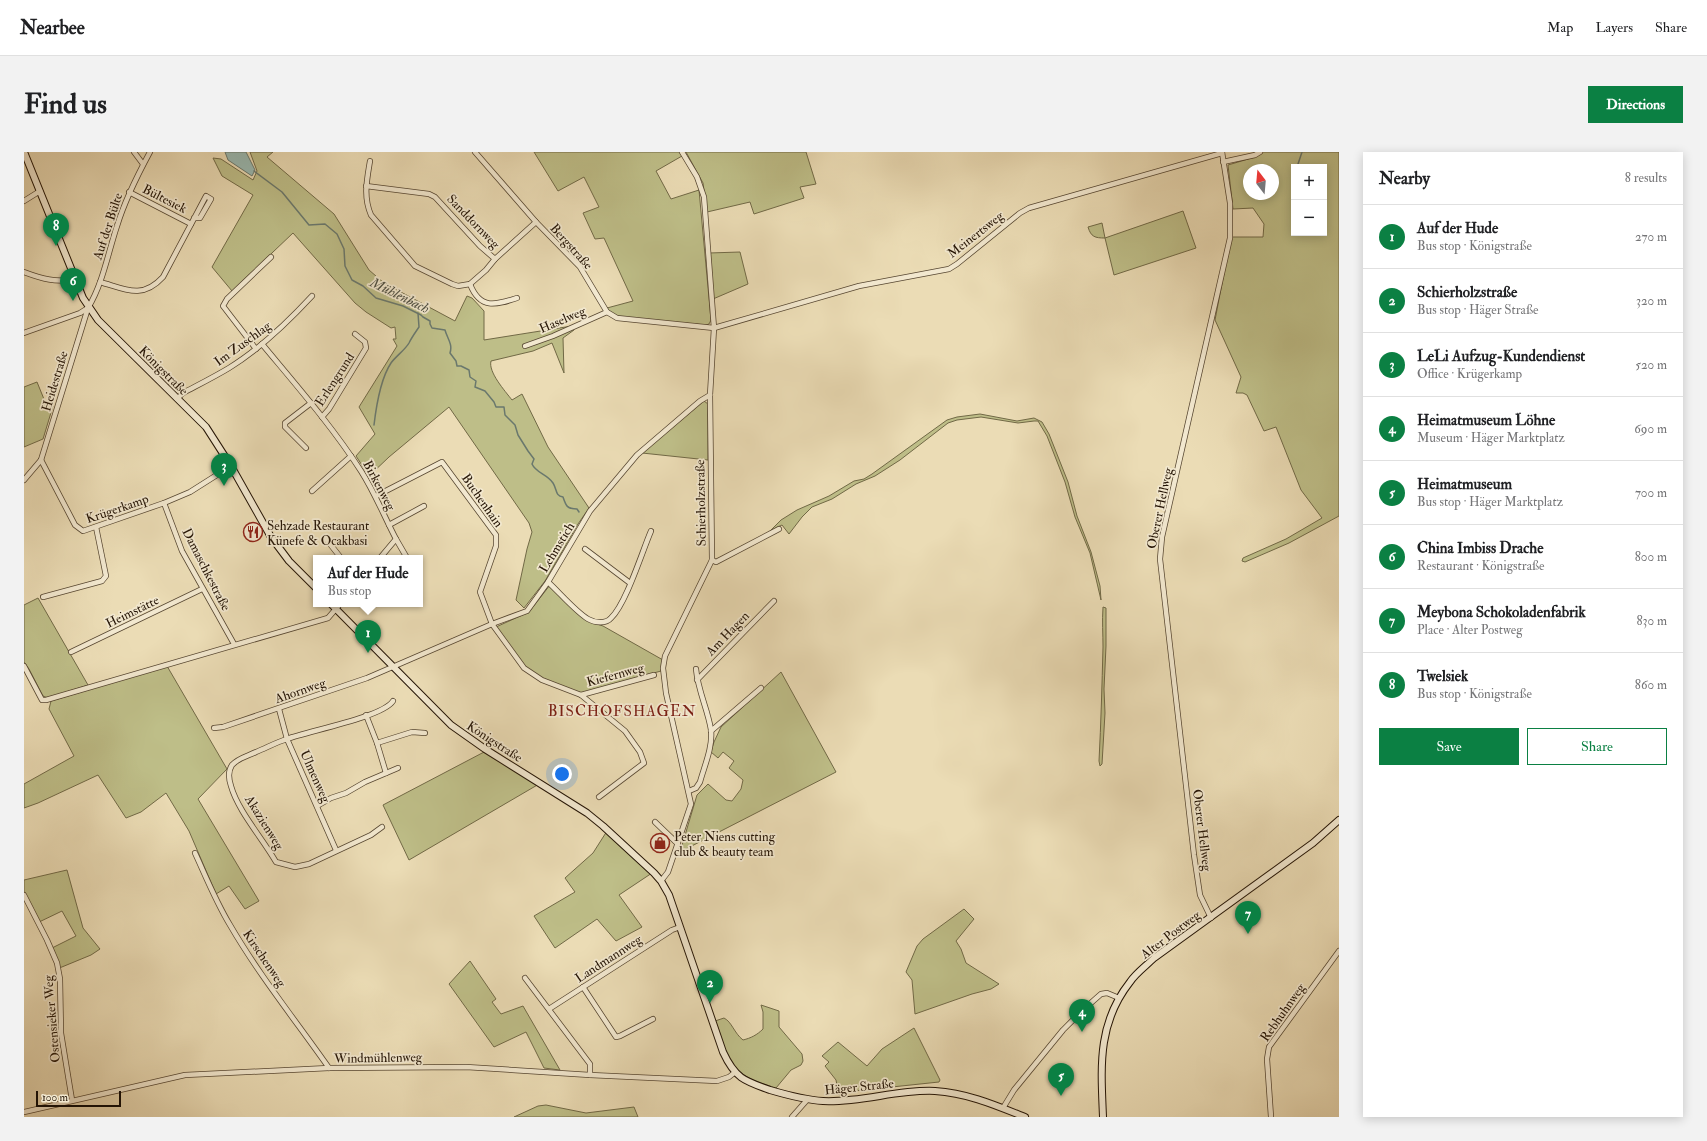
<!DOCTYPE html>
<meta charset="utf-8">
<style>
:root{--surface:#fff;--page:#f2f2f2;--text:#202124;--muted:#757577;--line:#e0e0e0;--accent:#0b8043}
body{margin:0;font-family:"IM FELL Double Pica",serif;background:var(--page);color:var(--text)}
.controls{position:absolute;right:12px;top:12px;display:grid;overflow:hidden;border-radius:0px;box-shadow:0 2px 10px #0003}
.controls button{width:36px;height:36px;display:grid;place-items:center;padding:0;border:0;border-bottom:1px solid var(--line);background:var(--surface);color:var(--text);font:20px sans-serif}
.compass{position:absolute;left:1219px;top:12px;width:36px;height:36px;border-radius:50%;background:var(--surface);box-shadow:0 2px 10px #0003;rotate:344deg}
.scale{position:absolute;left:12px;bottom:10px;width:85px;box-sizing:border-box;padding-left:4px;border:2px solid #241405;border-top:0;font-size:11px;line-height:14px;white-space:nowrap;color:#241405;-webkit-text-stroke:3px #f2e8cf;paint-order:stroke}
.you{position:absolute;left:538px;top:622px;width:14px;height:14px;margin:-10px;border:3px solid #fff;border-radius:50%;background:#1a73e8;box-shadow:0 0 0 6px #1a73e833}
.badge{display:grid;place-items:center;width:26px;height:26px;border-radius:50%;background:var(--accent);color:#fff;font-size:13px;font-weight:700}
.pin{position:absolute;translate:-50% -33px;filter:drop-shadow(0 1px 2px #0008)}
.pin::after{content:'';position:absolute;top:21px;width:14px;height:12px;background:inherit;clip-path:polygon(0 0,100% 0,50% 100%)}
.popup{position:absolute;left:289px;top:403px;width:110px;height:52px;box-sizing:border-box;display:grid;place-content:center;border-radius:0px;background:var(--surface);filter:drop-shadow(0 1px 3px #0005);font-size:13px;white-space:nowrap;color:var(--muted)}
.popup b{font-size:15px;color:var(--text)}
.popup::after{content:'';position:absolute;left:50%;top:100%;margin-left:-8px;border:8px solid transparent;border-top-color:var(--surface)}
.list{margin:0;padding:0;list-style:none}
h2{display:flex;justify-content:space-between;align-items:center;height:52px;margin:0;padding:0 16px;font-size:17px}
h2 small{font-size:13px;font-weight:400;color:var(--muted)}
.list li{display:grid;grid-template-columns:26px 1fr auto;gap:12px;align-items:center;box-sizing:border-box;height:64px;padding:0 16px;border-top:1px solid var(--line)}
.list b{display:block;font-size:15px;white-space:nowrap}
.list p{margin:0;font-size:13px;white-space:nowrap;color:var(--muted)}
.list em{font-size:13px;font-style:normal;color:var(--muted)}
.actions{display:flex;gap:8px;padding:12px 16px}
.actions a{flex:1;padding:9px 0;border:1px solid var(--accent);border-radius:0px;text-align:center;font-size:14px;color:var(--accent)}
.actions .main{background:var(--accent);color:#fff}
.map{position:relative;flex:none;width:1315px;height:965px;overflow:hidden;border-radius:0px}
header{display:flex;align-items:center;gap:24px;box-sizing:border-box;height:56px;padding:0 20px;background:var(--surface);border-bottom:1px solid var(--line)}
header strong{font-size:19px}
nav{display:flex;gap:22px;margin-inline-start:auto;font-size:14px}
.intro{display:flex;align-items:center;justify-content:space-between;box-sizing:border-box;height:96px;padding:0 24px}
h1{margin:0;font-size:28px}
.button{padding:10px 18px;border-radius:0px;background:var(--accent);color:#fff;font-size:14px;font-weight:700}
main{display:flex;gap:24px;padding:0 24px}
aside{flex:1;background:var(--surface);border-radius:0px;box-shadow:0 2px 10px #0003}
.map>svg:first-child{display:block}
.green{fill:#bebe88;stroke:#716946;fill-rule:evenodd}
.water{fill:#99bab3;stroke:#6a786d}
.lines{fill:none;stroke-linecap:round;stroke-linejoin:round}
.stream{stroke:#6a786d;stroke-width:1.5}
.street-casing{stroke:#564631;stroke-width:6}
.secondary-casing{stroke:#241405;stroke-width:8}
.street{stroke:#f2e8cf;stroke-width:4.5}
.secondary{stroke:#f2e8cf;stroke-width:6}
.labels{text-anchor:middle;stroke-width:3.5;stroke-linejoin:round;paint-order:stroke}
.street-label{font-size:13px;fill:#241405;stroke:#f2e8cf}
.poi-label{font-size:13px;fill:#241405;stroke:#f2e8cf;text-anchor:start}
.water-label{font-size:14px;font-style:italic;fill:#4d4e42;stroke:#f2e8cf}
.quarter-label{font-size:15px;letter-spacing:1px;fill:#7a1f14;stroke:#f2e8cf}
</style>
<header>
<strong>Nearbee</strong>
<nav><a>Map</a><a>Layers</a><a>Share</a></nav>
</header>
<div class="intro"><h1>Find us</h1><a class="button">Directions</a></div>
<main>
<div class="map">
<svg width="1315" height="965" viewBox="0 0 1315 965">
<rect width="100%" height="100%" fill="#ebdcb5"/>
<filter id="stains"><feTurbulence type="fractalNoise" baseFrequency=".005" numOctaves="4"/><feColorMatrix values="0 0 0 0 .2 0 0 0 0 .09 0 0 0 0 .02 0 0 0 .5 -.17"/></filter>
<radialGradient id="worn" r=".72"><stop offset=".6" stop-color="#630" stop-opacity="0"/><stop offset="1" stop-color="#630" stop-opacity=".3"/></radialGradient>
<!-- green -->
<g class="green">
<path d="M226,0h23l-6,5 67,57 35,56 15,13 71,38 12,-25 5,2 12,13v29l88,-14 2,4 -11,8 1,35 -12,-30 -19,8 -42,10c-3,11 14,30 21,39l10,-6 26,53 41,61 -11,16 -33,57 -21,27 -8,-8 11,-51 5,-17 -3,-9 -80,-116 -60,50 -20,19 -13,-20 19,-22 -16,-27 38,-61 -4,-7h3l-1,-12 -4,1 -25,-16 -11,-9 -62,-70 -61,58 -20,-24 41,-72 -31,-19 -9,-18 8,1 32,21 4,-9z"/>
<path d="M510,0h146l2,4 -26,15 15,28 28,-9 12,130 -2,4 -3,1 -77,-7 -12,-2 -9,-6 -1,-2 26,-7 -29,-63 -9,1 -12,-26 16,-6 -15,-30 -26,14z"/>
<path d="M662,0h120l10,32 -16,3 4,11 -50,16 -4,-12 -43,10 -4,-29z"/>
<path d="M1230,0h85v364l-50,27 -44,19 -3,-1 1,-3 43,-19 36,-21 -21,-28 -25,-63 -12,4 -17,-36 -4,-2h-7l5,-16 -26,-57 16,-83h32l1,-13 -11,-16 -20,1 -5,-44 27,-8zM1270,15h30v66h-30zM1225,18h24v24h-24z"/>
<path d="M1159,59l13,37 -82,27 -9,-37c-10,0 -14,-1 -17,-11l14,-4 3,15z"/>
<path d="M716,100l8,32 -35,15 -4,-46z"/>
<path d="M13,230l11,27 5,-3 -10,33 -19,8v-60z"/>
<path d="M680,249l4,3v56l-66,-7z"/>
<path d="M956,262l37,7 17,-3 8,4 7,12 19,48 9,34 14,36 9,34 1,14 -11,-47 -15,-36 -10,-35 -18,-46 -9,-15h-4l-16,2 -37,-6 -24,3 -9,3 -48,37 -25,16 -19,8 -24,15 -20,8 -10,10 -13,17 -7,-9 -12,6 11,-11 16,-10 32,-14 25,-15 10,-2 8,-5 75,-54 10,-3z"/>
<path d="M526,433l38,36 15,5 60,34 -2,11 -80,22 -39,-14 -14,-9 -32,-43 33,-15z"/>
<path d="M14,446l50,87 -40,13 -5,-2 -14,-27 -5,-7v-57z"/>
<path d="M1079,455l3,1v38l-2,43 1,24 -3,51 -2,2 -1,-5c2,-38 3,-76 4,-114 0,-13 -1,-26 0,-40z"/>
<path d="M143,514l60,103 -29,30 61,102 -14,8 -16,-23 -13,8 -27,-63 -23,-38 -25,19 -15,6 -28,-43 -60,28 -14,5v-24l50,-28 -25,-47 2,-8z"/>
<path d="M757,520l55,100 -156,80 17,-57 11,-11 18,16 6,1 9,-12 2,-9 -14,-12 5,-7 -11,-9 -5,6 -7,-6 3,-10 7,-15z"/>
<path d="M462,599l53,33 -130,76 -26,-55z"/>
<path d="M583,679l45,42 -33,22 23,32 -26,14 -19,-22 -42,29 -21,-32 41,-24 -10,-14 28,-25z"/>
<path d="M43,718l16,58 17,21 -9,6 -34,14 -7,-20 26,-13 -14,-25 -25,12 -13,-25v-18z"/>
<path d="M940,757l10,10 -18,22 5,8 5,14 33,21 -8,5 -19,5 -57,20 -3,-34 -6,-8 11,-26 6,-7z"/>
<path d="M446,809l26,38 -4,3 9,12 22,-8 37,64 -16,-2 -18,-36 -32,15 -45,-63z"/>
<path d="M737,853l18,6v16l23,27 1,7 -2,4 -10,5 -15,18c-46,-13 -46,-24 -61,-67l9,-3c8,4 10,15 19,22 8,-2 14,-5 20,-11v-17z"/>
<path d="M890,876l26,52 -1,2 -85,9 -15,4 -3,-15 -11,-14 4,-4 -7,-6 16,-14 29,24 15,-17z"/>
<path d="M522,953l40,8 48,-6 4,10h-124l24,-11z"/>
</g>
<!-- water -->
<path class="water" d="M201,0h21l9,18 -3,6 -24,-16z"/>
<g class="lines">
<!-- stream -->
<g class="stream">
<path d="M1273,15l5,-15"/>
<path d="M230,19l28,21 27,33 16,-1 12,10 7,15 1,17 7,14 11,6 13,12 27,8 18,9 2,2 7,4v3l2,4 13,2c2,8 8,14 5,23l6,8 1,5h4l8,4 1,7 6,4 -1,6 10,4 9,11 2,5h8l1,8 10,10 3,10 10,16 6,8 -2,5c4,9 15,10 21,19 4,6 2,13 10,14 3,9 4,12 14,12l2,3"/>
<path d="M350,273c2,-17 7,-47 17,-62 5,-7 14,-13 18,-20 3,-6 6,-10 10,-16l-1,-14"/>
</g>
<!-- street casing -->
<g class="street-casing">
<g id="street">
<path d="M110,0l9,12"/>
<path d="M451,0l61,70 44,45 27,45 10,6 97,10 145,-42 90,-17 8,-5 63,-51 9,-5 193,-55"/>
<path d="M346,9c-3,18 -7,36 1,54l44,51 37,18 6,2 12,-2 16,-14 9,-11 41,-37"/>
<path d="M1199,10l32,-7 5,-3"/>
<path d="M342,34l63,8 6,3 45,49 15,13"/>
<path d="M105,40l62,32"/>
<path d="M0,49l16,-10"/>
<path d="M0,120c16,6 34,12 51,6"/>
<path d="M76,130c25,7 42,18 63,-5l43,-81 5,3 -11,19h-6"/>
<path d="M446,132c10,26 26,21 47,14"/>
<path d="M0,181l56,-20 8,-5"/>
<path d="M238,192c34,41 70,82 99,127 14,22 23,45 35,68l-16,19"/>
<path d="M501,194l28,-10 54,-24"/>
<path d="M232,197l-33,-43 4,-7 44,-42"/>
<path d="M153,247l6,-6c15,-8 31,-16 46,-25 31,-19 58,-45 83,-72"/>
<path d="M298,265l7,-8 37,-61 -1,-6 -10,-8"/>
<path d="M282,296l-21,-21v-4l26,-20"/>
<path d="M17,308l34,65 8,6 81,-28 26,-11 41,-26"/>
<path d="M0,328l17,-20 47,-152c15,-25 20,-55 29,-82 8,-26 20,-50 33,-74"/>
<path d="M288,339l39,-35"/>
<path d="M352,344l66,-34 54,73v11l-16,46 12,32 32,44 18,12 39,15 44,36 15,21 4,11 -45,34"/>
<path d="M140,351l18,48 52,93"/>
<path d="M365,373l35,-19"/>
<path d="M302,387l15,19"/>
<path d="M372,387l11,19"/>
<path d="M561,397l45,34"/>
<path d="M688,408l4,2 63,-33"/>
<path d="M524,430c11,10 28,30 40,37 7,4 18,5 23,-1 15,-14 31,-66 40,-87"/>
<path d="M19,445l59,-16 4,-5 -10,-49"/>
<path d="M47,500l131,-63"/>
<path d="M0,514l18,34h4l282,-82 12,-14"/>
<path d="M673,528l77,-79"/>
<path d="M557,543l73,-20"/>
<path d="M255,557l8,30 49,111"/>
<path d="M342,563l11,28 9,30"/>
<path d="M190,576l9,-1 144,-49 125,-54 35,-13 21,-29 42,-71 47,-56 63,-54 10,-6"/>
<path d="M687,579l50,-43"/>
<path d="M353,591l35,-11 13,1"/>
<path d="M665,639l7,-3 4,-6c4,-15 13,-35 11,-52 -3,-20 -13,-39 -15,-61"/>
<path d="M293,654l14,-8 15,-5 19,-11 33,-14"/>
<path d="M631,670l23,22"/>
<path d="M358,675l-11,8 -62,29 -14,3 -19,-5c-13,-23 -38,-51 -45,-76 -2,-6 -3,-15 1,-21 6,-7 16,-9 24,-13 10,-4 21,-10 31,-13 21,-8 96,-22 106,-38"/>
<path d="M171,701c11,24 21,49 35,72 29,50 66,96 99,143"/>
<path d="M637,729l7,-9 23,-68 -25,-111 -3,-25 2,-12 47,-96 -2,-165 4,-67 -10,-131 -7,-20 -15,-25"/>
<path d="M0,743l23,45 10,23 3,16 1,54 11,67"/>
<path d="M1187,766l-11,-23 -6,-40 -34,-296 2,-22 68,-299v-35l-8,-51"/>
<path d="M501,826l65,86v11"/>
<path d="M559,835l33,50 4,-1 33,-17"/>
<path d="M525,857l123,-79 8,-3"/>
<path d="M979,956l11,-18 49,-60 21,-21 17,-15 6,-1 12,5"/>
<path d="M0,960l161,-37 144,-7 137,-1 124,8 127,6 12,-4 5,-4"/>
<path d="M768,965l15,-17"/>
<path d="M1247,965l-4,-58 2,-12 70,-96"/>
</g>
</g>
<!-- secondary casing -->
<g class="secondary-casing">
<g id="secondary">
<path d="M0,0l59,146 15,22 108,107 25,39 40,71 18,24 27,27"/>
<path d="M307,452l120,121 34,24 102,64 16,13 51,47 7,8 8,14 54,157c12,26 21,29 47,38 17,5 35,10 53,11 38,2 75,-12 112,-10 32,2 60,14 90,26"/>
<path d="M1079,965c-2,-50 -6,-93 27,-135 6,-9 16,-16 24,-24l159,-115 26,-23"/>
</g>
</g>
<!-- street -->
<use href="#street" class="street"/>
<!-- secondary -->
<use href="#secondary" class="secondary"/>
</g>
<!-- icons -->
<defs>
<g id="restaurant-ring" transform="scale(1)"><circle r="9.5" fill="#f2e8cf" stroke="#8f2418" stroke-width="1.5"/><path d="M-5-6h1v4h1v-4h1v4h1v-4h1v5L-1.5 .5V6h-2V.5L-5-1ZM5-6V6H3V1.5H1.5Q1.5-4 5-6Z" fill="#8f2418"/></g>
<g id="shop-ring" transform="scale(1)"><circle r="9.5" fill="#f2e8cf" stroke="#8f2418" stroke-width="1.5"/><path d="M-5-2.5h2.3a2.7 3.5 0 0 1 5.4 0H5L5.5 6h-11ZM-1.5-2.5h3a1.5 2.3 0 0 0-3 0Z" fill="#8f2418"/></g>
</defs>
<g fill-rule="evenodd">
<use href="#restaurant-ring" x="229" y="380"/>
<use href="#shop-ring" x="636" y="691"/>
</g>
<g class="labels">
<!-- street labels -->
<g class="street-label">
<text transform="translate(141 46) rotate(27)" y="5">Bültesiek</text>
<text transform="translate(450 69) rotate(46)" y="5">Sanddornweg</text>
<text transform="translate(83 74) rotate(-72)" y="5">Auf der Bülte</text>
<text transform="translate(951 82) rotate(-38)" y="5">Meinertsweg</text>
<text transform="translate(548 94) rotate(48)" y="5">Bergstraße</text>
<text transform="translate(538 167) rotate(-23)" y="5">Haselweg</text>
<text transform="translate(218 191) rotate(-36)" y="5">Im Zuschlag</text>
<text transform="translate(140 218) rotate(45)" y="5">Königstraße</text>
<text transform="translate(310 227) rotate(-57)" y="5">Erlengrund</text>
<text transform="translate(30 229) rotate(-73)" y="5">Heidestraße</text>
<text transform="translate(356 333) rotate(62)" y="5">Birkenweg</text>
<text transform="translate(459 348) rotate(55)" y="5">Buchenhain</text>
<text transform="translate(676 351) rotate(-91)" y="5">Schierholzstraße</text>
<text transform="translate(93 356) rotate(-19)" y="5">Krügerkamp</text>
<text transform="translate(1135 356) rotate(-78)" y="5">Oberer Hellweg</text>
<text transform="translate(532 395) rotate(-59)" y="5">Lehmstich</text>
<text transform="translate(183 417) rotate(63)" y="5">Damaschkestraße</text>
<text transform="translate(108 459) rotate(-26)" y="5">Heimstätte</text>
<text transform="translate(703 481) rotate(-46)" y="5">Am Hagen</text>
<text transform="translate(591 522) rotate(-15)" y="5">Kiefernweg</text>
<text transform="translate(276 538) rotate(-19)" y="5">Ahornweg</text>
<text transform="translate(471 589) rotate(33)" y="5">Königstraße</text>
<text transform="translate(292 624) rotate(66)" y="5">Ulmenweg</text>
<text transform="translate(241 670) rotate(58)" y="5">Akazienweg</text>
<text transform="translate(1179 678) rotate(83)" y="5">Oberer Hellweg</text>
<text transform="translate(1146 782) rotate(-37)" y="5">Alter Postweg</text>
<text transform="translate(241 806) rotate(56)" y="5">Kirschenweg</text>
<text transform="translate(584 806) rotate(-33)" y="5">Landmannweg</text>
<text transform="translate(1258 860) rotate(-55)" y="5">Rebhuhnweg</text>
<text transform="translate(27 867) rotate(-95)" y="5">Ostensieker Weg</text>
<text transform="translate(354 905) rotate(-1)" y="5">Windmühlenweg</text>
<text transform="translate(835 934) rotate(-6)" y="5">Häger Straße</text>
</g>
<!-- poi labels -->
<g class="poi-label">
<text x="243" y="378">Sehzade Restaurant<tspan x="243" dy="15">Künefe &amp; Ocakbasi</tspan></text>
<text x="650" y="689">Peter Niens cutting<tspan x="650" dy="15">club &amp; beauty team</tspan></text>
</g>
<!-- water labels -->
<g class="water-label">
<text transform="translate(376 143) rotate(26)" y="5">Mühlenbach</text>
</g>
<!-- quarter labels -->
<g class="quarter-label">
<text x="598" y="564">BISCHOFSHAGEN</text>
</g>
</g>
<rect width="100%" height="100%" filter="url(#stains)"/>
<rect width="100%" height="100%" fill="url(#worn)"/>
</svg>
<div class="controls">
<button>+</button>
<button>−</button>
</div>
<svg class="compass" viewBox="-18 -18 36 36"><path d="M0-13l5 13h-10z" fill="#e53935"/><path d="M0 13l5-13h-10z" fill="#757577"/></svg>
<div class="scale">100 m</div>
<div class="you"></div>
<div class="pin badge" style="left:344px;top:501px">1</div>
<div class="popup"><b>Auf der Hude</b>Bus stop</div>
<div class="pin badge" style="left:686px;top:851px">2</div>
<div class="pin badge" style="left:200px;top:334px">3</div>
<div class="pin badge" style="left:1058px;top:880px">4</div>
<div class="pin badge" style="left:1037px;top:944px">5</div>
<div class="pin badge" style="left:49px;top:149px">6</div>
<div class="pin badge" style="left:1224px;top:782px">7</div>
<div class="pin badge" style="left:32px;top:94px">8</div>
</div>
<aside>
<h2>Nearby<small>8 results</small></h2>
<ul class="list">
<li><span class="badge">1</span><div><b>Auf der Hude</b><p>Bus stop · Königstraße</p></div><em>270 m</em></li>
<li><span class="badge">2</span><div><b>Schierholzstraße</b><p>Bus stop · Häger Straße</p></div><em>320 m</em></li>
<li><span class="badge">3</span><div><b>LeLi Aufzug-Kundendienst</b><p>Office · Krügerkamp</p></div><em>520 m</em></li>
<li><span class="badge">4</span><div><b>Heimatmuseum Löhne</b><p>Museum · Häger Marktplatz</p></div><em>690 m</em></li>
<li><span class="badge">5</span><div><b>Heimatmuseum</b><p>Bus stop · Häger Marktplatz</p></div><em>700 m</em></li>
<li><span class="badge">6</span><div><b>China Imbiss Drache</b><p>Restaurant · Königstraße</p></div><em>800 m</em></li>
<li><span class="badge">7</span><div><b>Meybona Schokoladenfabrik</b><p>Place · Alter Postweg</p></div><em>830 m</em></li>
<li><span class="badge">8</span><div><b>Twelsiek</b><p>Bus stop · Königstraße</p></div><em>860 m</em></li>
</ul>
<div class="actions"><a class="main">Save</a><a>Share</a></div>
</aside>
</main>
